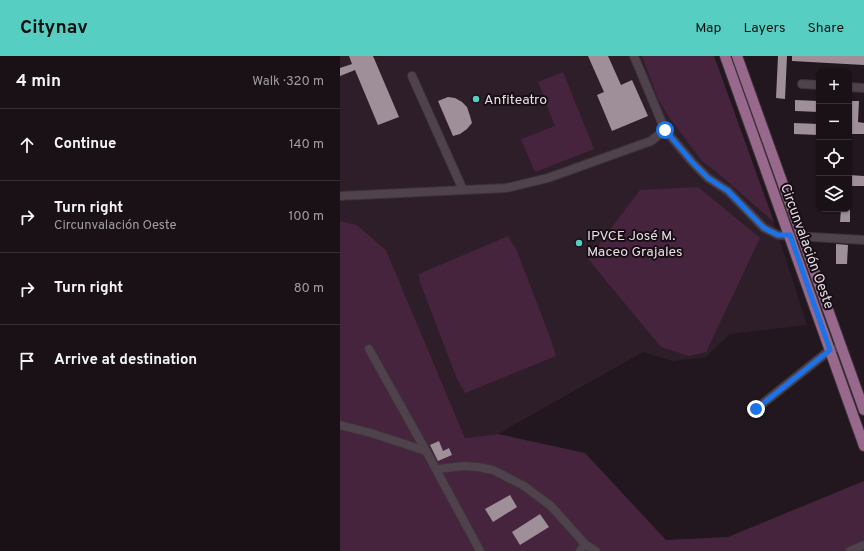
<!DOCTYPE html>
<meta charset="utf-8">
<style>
:root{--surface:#1a1117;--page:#231a20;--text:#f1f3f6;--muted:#9f9da1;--line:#383136;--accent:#57cec2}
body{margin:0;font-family:Overpass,sans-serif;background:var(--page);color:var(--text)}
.controls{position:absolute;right:12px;top:12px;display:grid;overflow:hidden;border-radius:8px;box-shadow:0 1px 3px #0004}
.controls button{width:36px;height:36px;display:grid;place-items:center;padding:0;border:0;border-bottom:1px solid var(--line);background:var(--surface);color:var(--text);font:20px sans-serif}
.stop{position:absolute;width:12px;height:12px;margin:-9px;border:3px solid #1a73e8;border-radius:50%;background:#fff}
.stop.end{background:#1a73e8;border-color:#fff;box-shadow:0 1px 4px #0008}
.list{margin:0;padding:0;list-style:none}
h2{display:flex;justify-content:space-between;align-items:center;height:52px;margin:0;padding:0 16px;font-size:17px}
h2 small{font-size:13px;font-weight:400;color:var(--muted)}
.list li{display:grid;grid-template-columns:26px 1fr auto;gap:12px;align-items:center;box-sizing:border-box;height:72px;padding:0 16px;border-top:1px solid var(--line)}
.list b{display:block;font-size:15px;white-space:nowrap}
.list p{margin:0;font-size:13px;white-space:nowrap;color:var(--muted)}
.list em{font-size:13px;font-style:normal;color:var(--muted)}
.icon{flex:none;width:22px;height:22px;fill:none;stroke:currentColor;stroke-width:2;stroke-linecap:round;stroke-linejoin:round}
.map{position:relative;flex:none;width:524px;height:495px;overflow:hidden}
header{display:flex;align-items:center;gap:24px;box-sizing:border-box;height:56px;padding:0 20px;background:var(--accent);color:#111}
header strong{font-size:19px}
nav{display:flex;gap:22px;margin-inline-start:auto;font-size:14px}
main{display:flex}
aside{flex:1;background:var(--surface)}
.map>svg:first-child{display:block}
.built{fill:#2e1e2a}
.green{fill:#46243e}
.building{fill:#9e8f99}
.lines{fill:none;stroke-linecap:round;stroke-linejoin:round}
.minor-casing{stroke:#3b3339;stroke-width:10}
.major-casing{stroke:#3b3339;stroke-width:12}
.minor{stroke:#4f424c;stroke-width:8}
.major{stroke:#99698d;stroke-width:10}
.route{stroke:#1a73e8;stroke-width:5}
.poi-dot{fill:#57cec2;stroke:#180e15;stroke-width:1.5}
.labels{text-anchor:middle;stroke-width:4;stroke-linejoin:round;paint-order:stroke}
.poi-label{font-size:14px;fill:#e5dde3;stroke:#180e15;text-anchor:start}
.street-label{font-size:14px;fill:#e5dde3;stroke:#180e15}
</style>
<header>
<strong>Citynav</strong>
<nav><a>Map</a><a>Layers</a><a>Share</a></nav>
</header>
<main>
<aside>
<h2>4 min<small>Walk · 320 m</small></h2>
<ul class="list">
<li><svg class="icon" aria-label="ahead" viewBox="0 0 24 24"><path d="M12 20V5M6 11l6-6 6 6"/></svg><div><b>Continue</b></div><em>140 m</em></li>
<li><svg class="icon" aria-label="right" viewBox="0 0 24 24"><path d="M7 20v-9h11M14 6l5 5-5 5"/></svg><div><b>Turn right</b><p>Circunvalación Oeste</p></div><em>100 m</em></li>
<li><svg class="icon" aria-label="right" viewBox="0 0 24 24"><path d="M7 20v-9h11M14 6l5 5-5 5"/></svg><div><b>Turn right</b></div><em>80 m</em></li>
<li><svg class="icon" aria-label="arrive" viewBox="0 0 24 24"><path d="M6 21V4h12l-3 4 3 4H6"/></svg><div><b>Arrive at destination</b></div></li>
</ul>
</aside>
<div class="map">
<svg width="524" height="495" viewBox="0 0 524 495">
<rect width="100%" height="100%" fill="#22171f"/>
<!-- built -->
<path class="built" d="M0,0h374l64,179 29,90 -77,9 -24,23 -34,4 -29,-9 -145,82 -33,4 -79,-188 -29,-25 -17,-4z"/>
<!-- green -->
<g class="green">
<path d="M302,0h72l60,166 -54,-47 -18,-14 -33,-44 -11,-18z"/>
<path d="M223,16l31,77 -59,23 -14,-33 34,-13 -17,-44z"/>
<path d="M358,131l62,51 -54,114 -17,4 -28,-9 -73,-88 52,-69z"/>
<path d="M0,165l17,4 29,25 79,188 33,-4 87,19 81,87 62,-3 136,-56v70h-524z"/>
<path d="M168,180l9,15 34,89 5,16 -91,37 -8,-14 -37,-97 -1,-8z"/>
</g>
<!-- building -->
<g class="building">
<path d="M9,0h24l26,61 -21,8 -23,-55 -15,6v-8l12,-4z"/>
<path d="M248,0h20l13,29 11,-5 16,36 -36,15 -15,-36 7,-3z"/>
<path d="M438,0h9l-2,43 -9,-1z"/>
<path d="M452,0h72v9l-72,-4z"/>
<path d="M108,41l7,1 7,4 5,5 3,9 2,7 -5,6 -7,5 -7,2 -15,-35z"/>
<path d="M455,44l24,1v11l-24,-1z"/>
<path d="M509,45h10l-1,21 6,1v11h-15z"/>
<path d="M454,67l25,1v11l-25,-1z"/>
<path d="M509,119l15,1v10h-15z"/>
<path d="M501,153h9v13h-10z"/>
<path d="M496,188l12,1 -1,19h-11z"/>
<path d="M99,385l4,10 6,-3 3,7 -14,6 -8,-16z"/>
<path d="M170,439l7,12 -24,15 -8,-13z"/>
<path d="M200,458l9,13 -29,18 -8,-13z"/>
</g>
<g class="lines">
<!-- minor casing -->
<g class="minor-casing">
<g id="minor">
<path d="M294,0l31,74 28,33 15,15 20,13 36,37 14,7 86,5"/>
<path d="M72,20l51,114"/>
<path d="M462,28l17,1"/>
<path d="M509,31l15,1"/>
<path d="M0,140l166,-8 42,-10 103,-37 14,-11"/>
<path d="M29,293l57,102"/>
<path d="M416,353l74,-59 11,-3"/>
<path d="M0,369l31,8 55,18 54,100"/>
<path d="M97,413l27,-3 14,1 15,3 31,16 27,20 34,38"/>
<path d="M240,495l5,-7 11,7"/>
<path d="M510,495l14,-6"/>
</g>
</g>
<!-- major casing -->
<g class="major-casing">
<g id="major">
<path d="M385,0l139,390"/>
<path d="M397,0l127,354"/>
</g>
</g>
<!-- minor -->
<use href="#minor" class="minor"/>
<!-- major -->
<use href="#major" class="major"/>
</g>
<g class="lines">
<!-- route -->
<path class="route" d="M325,74l28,33 15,15 20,13 36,37 14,7h12l40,115 -74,59"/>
</g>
<!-- markers -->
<g class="poi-dot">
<circle cx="136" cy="43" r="4"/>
<circle cx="239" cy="187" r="4"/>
</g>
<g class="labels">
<!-- poi labels -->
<g class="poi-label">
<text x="144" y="48">Anfiteatro</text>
<text x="247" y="184">IPVCE José M.<tspan x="247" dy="16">Maceo Grajales</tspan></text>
</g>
<!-- street labels -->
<g class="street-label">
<text transform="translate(468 190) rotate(70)" y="5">Circunvalación Oeste</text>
</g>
</g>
</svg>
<div class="controls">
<button>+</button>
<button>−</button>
<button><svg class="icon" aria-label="locate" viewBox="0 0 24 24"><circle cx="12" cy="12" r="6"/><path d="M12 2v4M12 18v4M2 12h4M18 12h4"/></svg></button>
<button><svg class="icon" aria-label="layers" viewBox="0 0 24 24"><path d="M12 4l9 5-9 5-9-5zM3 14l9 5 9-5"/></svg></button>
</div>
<div class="stop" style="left:325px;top:74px"></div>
<div class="stop end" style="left:416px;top:353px"></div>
</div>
</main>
